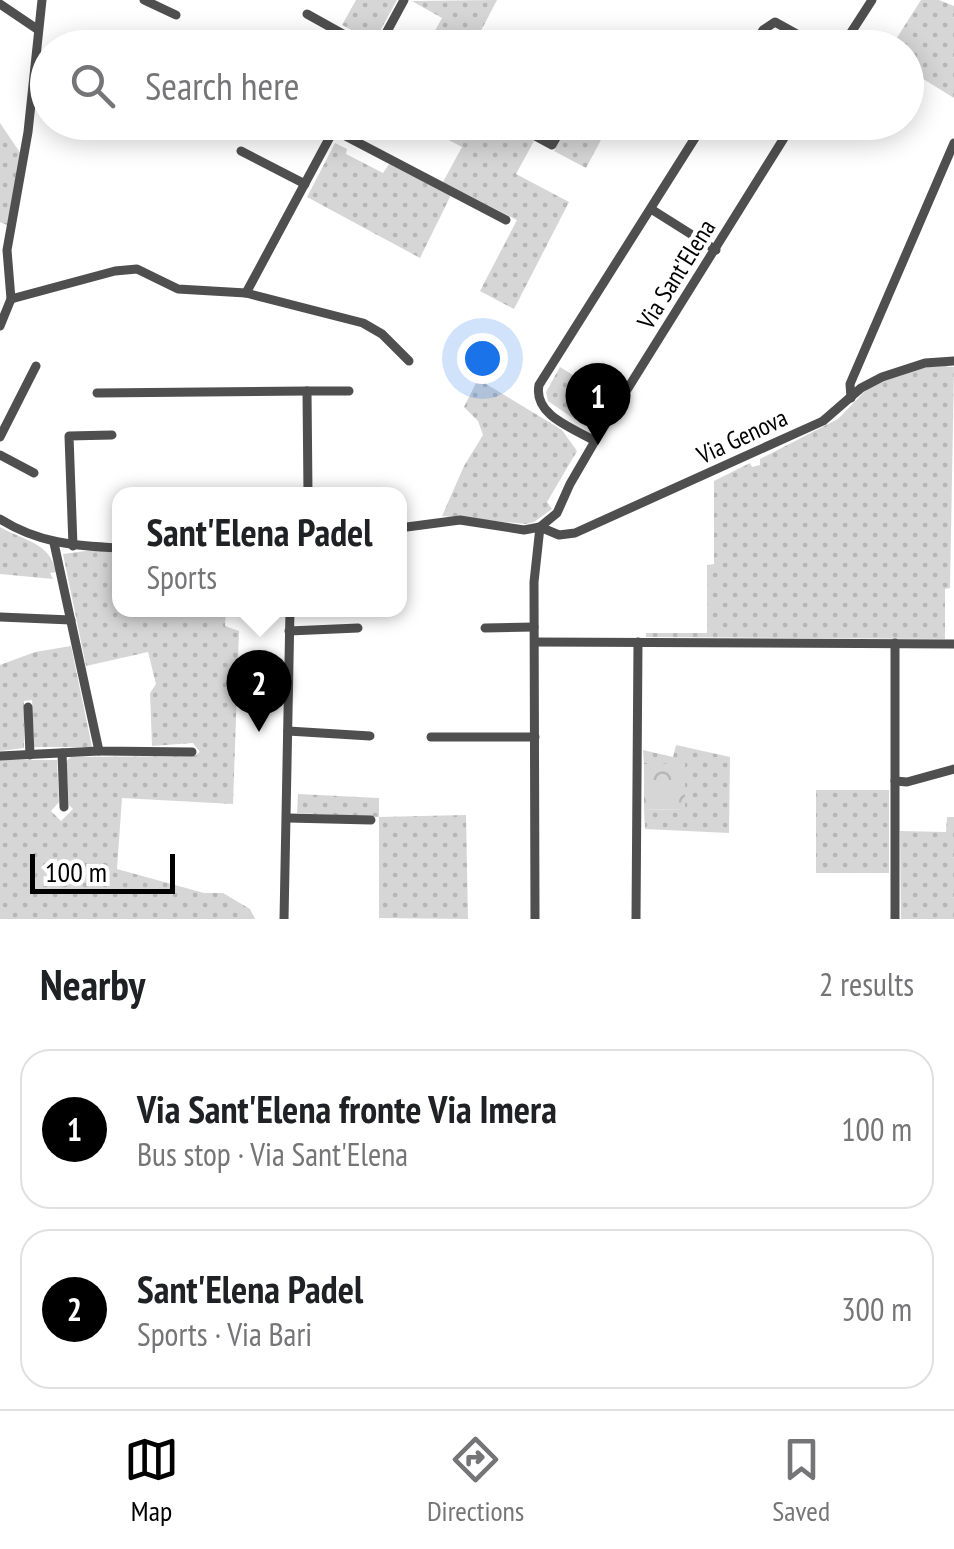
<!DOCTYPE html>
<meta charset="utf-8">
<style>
:root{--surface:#fff;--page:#f2f2f2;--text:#202124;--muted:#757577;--line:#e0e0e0;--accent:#000}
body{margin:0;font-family:"PT Sans Narrow",sans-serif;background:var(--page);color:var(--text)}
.scale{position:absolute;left:30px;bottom:25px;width:145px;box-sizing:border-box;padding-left:10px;border:5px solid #000;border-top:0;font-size:28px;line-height:35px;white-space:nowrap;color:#000;-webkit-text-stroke:8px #fff;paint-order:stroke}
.you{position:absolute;left:482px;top:358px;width:35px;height:35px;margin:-25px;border:8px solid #fff;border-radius:50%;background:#1a73e8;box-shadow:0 0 0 15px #1a73e833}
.badge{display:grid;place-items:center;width:65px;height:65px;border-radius:50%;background:var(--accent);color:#fff;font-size:32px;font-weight:700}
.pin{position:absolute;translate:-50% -82px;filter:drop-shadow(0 2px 5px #0008)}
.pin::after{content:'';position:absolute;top:52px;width:35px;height:30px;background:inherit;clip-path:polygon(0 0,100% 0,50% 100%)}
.popup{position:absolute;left:112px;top:487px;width:295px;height:130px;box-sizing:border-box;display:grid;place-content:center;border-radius:20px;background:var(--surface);filter:drop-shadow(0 2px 8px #0005);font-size:32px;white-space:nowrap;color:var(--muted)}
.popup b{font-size:38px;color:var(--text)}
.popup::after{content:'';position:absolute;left:50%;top:100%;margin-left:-20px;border:20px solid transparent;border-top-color:var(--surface)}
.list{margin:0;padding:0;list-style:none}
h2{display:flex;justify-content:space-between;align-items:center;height:130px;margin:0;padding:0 40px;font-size:42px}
h2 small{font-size:32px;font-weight:400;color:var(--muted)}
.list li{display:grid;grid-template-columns:65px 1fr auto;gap:30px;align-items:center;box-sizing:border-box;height:160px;margin:0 20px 20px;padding:0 20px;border:2px solid var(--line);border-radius:30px}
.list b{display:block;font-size:38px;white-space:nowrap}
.list p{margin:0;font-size:32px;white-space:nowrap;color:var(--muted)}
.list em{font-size:32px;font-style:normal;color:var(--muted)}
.icon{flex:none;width:55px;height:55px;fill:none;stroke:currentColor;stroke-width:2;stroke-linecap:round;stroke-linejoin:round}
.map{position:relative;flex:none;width:954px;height:919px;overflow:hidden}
.search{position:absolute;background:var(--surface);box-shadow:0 5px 25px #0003;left:30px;right:30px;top:30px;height:110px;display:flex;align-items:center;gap:25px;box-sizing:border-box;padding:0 35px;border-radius:55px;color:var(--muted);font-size:38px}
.sheet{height:490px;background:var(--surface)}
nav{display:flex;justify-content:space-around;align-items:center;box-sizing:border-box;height:140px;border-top:2px solid var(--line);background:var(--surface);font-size:28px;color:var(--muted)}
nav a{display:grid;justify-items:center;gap:5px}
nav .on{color:var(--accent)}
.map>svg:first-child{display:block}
.grass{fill:url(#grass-dots)}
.park{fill:url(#park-crowns)}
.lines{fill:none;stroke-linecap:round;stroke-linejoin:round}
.service{stroke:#4f4f4f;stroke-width:5}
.minor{stroke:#4f4f4f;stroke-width:9}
.labels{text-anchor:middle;stroke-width:9;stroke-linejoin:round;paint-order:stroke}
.street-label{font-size:25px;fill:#000;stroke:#fff}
</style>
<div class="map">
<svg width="954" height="919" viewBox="0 0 954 919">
<defs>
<pattern id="grass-dots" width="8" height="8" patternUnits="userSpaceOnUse" patternTransform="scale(2.5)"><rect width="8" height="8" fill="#d6d6d6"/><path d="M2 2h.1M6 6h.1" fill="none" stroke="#b6b6b6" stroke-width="1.8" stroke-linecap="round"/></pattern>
<pattern id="park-crowns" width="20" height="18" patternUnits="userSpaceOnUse" patternTransform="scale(2.5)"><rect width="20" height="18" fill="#d6d6d6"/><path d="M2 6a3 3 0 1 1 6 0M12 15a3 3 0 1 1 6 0" fill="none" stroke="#b6b6b6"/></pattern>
</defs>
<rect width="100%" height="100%" fill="#fff"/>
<!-- grass -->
<g class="grass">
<path d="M356,0h41l-23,42 -32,-17z"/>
<path d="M497,0l-25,48 -46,-1 16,-29 -30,-17z"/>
<path d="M921,0h18l15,6v92l-47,-29 -1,-21 -15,-1z"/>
<path d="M0,123l21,31 -14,71 -7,-3z"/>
<path d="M416,123h84l34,18 -18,33 53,28 -55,107 -34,-18 37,-71 -74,-38 19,-35z"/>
<path d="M569,123h41l-24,45 -32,-17z"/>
<path d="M335,143l12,6 -1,5 37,19 6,-9 62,31 -31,63 -113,-61z"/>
<path d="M939,366l15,1 -4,221 -5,1v50l-299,-2v-4h61v-68l7,-1v-83l36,-18 2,4 8,-2v-6l78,-40 28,-29 14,-8 40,-14z"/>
<path d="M560,367l52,32 -17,23 -15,1 -32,-22 -2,-9z"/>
<path d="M478,379l84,51 15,21 -30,51 5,7 -18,13 -8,2 -84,-8 22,-50 19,-31 -5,-14 -14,-14z"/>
<path d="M0,527c24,14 50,15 56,45l-6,1 3,6 -53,-5z"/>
<path d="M93,550l18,2 8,5v53h107l-1,16 14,5 -6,173 -111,-6 -5,71 87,24h19l27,16 5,10h-255v-159h57l2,42 -8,9 10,10 12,-12 -4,-4 -3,-44 5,-4 124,-1 5,-4 -7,-9 -41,3 -2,-53 6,-9 -8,-32 -62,14 -23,-112z"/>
<path d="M71,646l21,101h-58l-2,-47 -8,1v47l-24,3v-86l35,-13z"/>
<path d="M676,745l54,12 -1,76 -84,-4 -1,-19 41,-1v-45h-41l-1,-14 30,7z"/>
<rect x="816" y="790" width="73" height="83"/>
<path d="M298,794l81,4v19l87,-2 2,104 -89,-1v-101l-82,-4z"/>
<path d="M947,817h7v102h-53l-1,-88 46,1z"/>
</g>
<!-- park -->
<path class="park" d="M685,763v46l-41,1v-46z"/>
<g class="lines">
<!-- service -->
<g class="service">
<path d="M32,88l16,4"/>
<path d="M109,122l24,13"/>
</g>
<!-- minor -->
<g class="minor">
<path d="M144,0l32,15"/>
<path d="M0,4l37,25"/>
<path d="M307,14l61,34"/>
<path d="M378,48l26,-48"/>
<path d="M752,48l11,-18 12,-8 47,26"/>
<path d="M841,48l31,-48"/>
<path d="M509,122l43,23 13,-23"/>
<path d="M334,130l172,90"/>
<path d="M241,151l64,33"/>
<path d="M651,209l65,41"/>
<path d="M246,293l92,-171"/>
<path d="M11,299l104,-28 22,-2 41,20 68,4 117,30 19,11 27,27"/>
<path d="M0,326l11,-27 -4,-49 21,-118 14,-132"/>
<path d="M97,393l210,-2"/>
<path d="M851,398l-1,-14 104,-241"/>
<path d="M0,437l36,-71"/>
<path d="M595,441c-22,-13 -62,-26 -56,-56l166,-263"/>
<path d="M0,455l34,18"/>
<path d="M308,494l-1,-103h42"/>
<path d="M0,519c38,24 75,27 119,29"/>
<path d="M399,528l61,-8 64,10 16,-3 17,-14 13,-29 25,-43 199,-319"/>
<path d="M54,543l45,208 93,1"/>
<path d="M73,546l-4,-110 43,-1"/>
<path d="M0,617l71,3"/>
<path d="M485,628l49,-1"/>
<path d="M289,631l69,-3"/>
<path d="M535,642l419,2"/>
<path d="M895,643v276"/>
<path d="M28,707l2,48"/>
<path d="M288,731l82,5"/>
<path d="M431,737h104"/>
<path d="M62,753l2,54"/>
<path d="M0,756l99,-5"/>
<path d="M895,781l12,1 47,-13"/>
<path d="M288,818l83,2"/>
<path d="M284,919l6,-309"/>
<path d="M535,919l-1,-337 6,-55 19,8 16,-2 248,-112 38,-33 21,-11 43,-14 29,-2"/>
<path d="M636,919l2,-277"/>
</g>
</g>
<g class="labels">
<!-- street labels -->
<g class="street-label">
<text transform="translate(676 274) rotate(-58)" y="9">Via Sant'Elena</text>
<text transform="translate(742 436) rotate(-25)" y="9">Via Genova</text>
</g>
</g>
</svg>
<div class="scale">100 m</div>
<div class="you"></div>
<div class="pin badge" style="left:598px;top:445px">1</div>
<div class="pin badge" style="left:259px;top:732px">2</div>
<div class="popup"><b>Sant'Elena Padel</b>Sports</div>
<div class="search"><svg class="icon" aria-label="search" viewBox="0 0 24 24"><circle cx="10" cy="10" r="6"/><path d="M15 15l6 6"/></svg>Search here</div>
</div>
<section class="sheet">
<h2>Nearby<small>2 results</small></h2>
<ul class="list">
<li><span class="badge">1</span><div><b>Via Sant'Elena fronte Via Imera</b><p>Bus stop · Via Sant'Elena</p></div><em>100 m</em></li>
<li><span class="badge">2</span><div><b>Sant'Elena Padel</b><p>Sports · Via Bari</p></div><em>300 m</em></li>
</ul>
</section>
<nav>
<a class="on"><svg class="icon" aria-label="map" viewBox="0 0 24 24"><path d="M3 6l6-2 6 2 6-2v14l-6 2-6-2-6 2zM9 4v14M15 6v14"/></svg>Map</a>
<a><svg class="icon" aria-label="directions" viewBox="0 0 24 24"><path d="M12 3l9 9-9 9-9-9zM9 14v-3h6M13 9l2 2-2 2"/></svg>Directions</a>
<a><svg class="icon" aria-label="saved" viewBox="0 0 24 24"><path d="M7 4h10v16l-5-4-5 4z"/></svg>Saved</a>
</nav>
